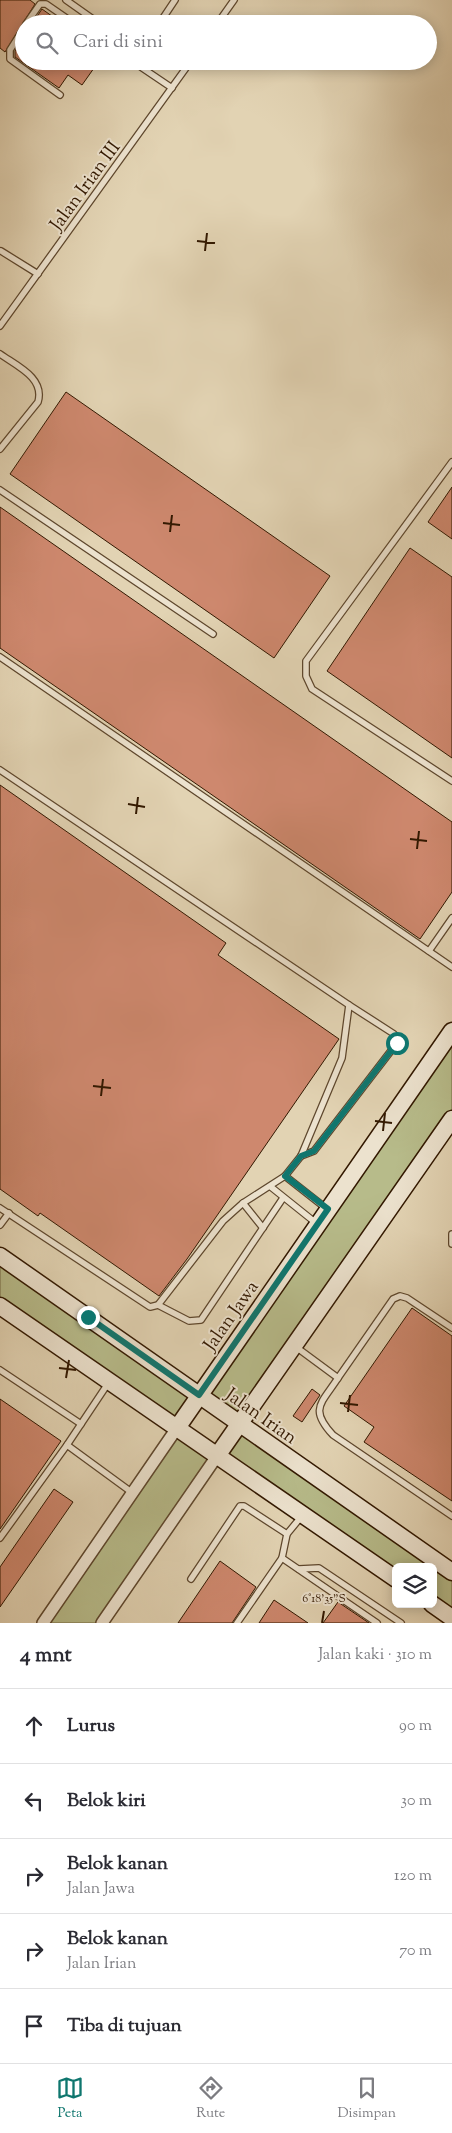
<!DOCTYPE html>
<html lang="id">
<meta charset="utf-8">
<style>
:root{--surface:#fff;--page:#f7f7f7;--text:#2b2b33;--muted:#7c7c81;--line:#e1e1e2;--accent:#0f766e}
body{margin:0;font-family:"Sorts Mill Goudy",serif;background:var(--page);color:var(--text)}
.controls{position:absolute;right:15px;bottom:15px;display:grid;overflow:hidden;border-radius:8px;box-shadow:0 2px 12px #0003}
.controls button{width:45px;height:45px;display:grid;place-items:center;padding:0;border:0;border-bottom:1px solid var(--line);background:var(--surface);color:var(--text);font:25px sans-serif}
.stop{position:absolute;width:15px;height:15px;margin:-11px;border:4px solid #0f766e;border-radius:50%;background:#fff}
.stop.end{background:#0f766e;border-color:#fff;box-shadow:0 1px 5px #0008}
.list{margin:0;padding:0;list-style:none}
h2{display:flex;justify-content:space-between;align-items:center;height:65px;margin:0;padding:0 20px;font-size:21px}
h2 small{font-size:16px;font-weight:400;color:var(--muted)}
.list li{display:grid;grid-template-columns:32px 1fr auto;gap:15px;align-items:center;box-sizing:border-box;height:75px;padding:0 20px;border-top:1px solid var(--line)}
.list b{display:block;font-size:19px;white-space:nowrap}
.list p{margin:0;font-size:16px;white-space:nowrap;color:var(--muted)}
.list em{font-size:16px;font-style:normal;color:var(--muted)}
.icon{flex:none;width:28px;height:28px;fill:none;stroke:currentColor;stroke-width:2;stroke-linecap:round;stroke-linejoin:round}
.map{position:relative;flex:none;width:452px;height:1623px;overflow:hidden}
.search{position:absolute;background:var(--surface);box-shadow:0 2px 12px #0003;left:15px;right:15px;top:15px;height:55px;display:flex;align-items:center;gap:12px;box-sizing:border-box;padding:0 18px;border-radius:28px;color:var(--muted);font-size:19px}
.sheet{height:440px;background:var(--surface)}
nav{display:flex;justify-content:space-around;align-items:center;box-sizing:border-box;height:70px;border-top:1px solid var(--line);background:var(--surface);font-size:14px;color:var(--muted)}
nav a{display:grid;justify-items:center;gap:2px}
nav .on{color:var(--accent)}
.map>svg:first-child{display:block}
.green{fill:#b7bb8a;stroke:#746a45;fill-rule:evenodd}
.building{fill:#ce886e;stroke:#321800}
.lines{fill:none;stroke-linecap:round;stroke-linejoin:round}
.lane-casing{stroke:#5e472d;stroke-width:8}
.street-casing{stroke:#5e472d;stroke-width:14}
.secondary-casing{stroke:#321800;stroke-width:19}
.lane{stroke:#ece2ce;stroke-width:5.5}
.street{stroke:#ece2ce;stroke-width:11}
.secondary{stroke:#ece2ce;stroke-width:16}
.route{stroke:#0f766e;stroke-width:6}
.ticks{fill:none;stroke:#321800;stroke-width:2}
.labels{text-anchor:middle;stroke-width:4;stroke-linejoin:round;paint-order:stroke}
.street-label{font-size:19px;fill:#321800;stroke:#ece2ce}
.ticks-label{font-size:12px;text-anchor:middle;fill:#321800;stroke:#ece2ce;stroke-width:4;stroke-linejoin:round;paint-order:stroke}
</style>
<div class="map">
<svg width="452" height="1623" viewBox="0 0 452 1623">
<rect width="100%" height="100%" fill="#e2d3b3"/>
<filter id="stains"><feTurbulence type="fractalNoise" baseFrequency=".004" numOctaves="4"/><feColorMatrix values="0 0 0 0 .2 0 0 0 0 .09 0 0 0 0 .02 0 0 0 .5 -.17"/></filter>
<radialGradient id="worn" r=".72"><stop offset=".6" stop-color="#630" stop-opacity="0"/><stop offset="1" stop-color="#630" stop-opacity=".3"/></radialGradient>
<!-- green -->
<path class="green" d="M452,1031v86l-213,307 213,148v46l-19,-14v-37h-37v12l-179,-123 -115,167h-60l135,-195 -177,-122v-50l199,138zM199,1395l40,29 -22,31 -40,-27z"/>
<!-- building -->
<g class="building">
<path d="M0,0h30l5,4 -30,48 -5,-4z"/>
<path d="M42,9l21,15h-31z"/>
<path d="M24,37v24h75l-17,24 -14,-10 -9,13 -44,-31v-6z"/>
<path d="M66,392l264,184 -56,82 -264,-184z"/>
<path d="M452,487v52l-24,-17z"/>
<path d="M0,507l452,315v70l-32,47 -420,-291z"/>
<path d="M410,548l42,29v181l-125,-87z"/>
<path d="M0,785l226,158 -8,12 121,84 -152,220 -28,37 -119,-83 -2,3 -38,-27z"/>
<path d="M412,1308l40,28v165l-88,-59 10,-15 -30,-21z"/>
<path d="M312,1389l8,6 -18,27 -9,-6z"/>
<path d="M0,1399l61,42 -61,88z"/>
<path d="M54,1489l19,13 -73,105v-40z"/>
<path d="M220,1561l36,26 -24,36h-54z"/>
<path d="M274,1600l34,23h-49z"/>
<path d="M338,1602l31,21h-46z"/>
</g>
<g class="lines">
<!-- lane casing -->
<g class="lane-casing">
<g id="lane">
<path d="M66,0l34,24"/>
<path d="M26,24l14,-20h6l29,20"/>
<path d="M159,24l16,-24"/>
<path d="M217,24l17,-24"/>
<path d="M24,28l-14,22v9l50,36"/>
<path d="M132,61l40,27"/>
<path d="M1,251l37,23"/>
<path d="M0,326l191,-265"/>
<path d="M0,354c17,12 45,24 38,48l-38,47"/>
<path d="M452,462l-146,199v15l6,13 140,92"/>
<path d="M0,490l213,144"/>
<path d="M0,657l452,310"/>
<path d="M0,770l349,235 -7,53 -41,98 -16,20 -42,27 -20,18 -65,84 -8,2 -150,-99"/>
<path d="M429,951l23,-33"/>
<path d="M301,1156l13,-5 83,-108 -3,-9 -45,-29"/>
<path d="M285,1176l42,33"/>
<path d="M271,1187l45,36"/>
<path d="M243,1203l20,25"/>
<path d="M0,1225l9,-12"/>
<path d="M452,1234v10"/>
<path d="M158,1305l31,16 12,-1 82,-122"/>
<path d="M296,1347l42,31 55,-79 7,-3 7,2 45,30"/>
<path d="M0,1370l81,54"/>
<path d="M338,1378c-17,26 -29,31 -5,57l119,81"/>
<path d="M67,1445l67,49"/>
<path d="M301,1517l-14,17 -5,24 95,65"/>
<path d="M0,1538l67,-93 42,-63"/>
<path d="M299,1569l20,-1 82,55"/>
<path d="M191,1579l49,-73h4l43,28"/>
<path d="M237,1623l45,-65"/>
</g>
</g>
<!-- street casing -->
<g class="street-casing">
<g id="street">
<path d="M43,1623l134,-195"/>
<path d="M102,1623l115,-167"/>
</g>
</g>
<!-- secondary casing -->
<g class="secondary-casing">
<g id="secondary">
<path d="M0,1256l452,316"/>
<path d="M0,1306l396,273"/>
<path d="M177,1428l275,-397"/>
<path d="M217,1456l235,-337"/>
<path d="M432,1604l20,14"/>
</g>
</g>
<!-- lane -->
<use href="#lane" class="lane"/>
<!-- street -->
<use href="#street" class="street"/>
<!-- secondary -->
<use href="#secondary" class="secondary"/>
</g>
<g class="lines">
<!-- route -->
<path class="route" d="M88,1317l111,78 129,-186 -43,-33 16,-20 13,-5 83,-108"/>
</g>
<!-- ticks -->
<path class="ticks" d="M197,241l18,2M205,251l2,-18M163,523l17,2M170,532l2,-17M128,804l17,3M136,814l2,-17M410,839l17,2M417,849l2,-18M93,1086l18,2M101,1096l2,-17M375,1121l17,2M383,1131l2,-18M59,1368l17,2M66,1378l3,-18M340,1403l18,2M348,1412l2,-17M322,1623l2,-12"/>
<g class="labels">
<!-- street labels -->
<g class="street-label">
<text transform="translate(84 185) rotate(-54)" y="7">Jalan Irian III</text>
<text transform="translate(230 1315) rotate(-55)" y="7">Jalan Jawa</text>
<text transform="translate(262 1415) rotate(35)" y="7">Jalan Irian</text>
</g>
</g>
<g class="ticks-label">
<text x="324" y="1602">6°18'35"S</text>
</g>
<rect width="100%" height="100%" filter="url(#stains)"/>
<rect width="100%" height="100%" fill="url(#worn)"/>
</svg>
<div class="controls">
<button><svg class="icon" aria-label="layers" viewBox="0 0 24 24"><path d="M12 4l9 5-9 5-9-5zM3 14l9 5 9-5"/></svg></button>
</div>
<div class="stop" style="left:397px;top:1043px"></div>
<div class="stop end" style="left:88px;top:1317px"></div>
<div class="search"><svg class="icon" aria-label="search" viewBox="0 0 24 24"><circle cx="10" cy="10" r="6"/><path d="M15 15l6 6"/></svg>Cari di sini</div>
</div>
<section class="sheet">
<h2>4 mnt<small>Jalan kaki · 310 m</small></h2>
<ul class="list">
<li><svg class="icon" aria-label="ahead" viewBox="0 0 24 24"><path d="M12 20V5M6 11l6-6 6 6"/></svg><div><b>Lurus</b></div><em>90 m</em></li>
<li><svg class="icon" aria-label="left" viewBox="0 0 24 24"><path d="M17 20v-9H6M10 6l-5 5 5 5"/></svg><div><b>Belok kiri</b></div><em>30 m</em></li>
<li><svg class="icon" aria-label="right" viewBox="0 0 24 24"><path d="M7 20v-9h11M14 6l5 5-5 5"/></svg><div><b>Belok kanan</b><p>Jalan Jawa</p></div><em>120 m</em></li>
<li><svg class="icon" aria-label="right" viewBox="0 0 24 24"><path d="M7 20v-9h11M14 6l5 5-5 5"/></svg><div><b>Belok kanan</b><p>Jalan Irian</p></div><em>70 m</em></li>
<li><svg class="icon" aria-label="arrive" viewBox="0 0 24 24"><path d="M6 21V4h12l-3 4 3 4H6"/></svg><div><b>Tiba di tujuan</b></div></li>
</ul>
</section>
<nav>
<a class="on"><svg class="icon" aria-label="map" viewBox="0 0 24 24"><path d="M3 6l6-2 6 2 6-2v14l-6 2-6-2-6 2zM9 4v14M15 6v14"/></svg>Peta</a>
<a><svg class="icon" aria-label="directions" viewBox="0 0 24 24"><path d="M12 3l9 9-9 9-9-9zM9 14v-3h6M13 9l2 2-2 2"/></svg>Rute</a>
<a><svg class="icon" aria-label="saved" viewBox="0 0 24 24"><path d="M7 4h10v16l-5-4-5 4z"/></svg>Disimpan</a>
</nav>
